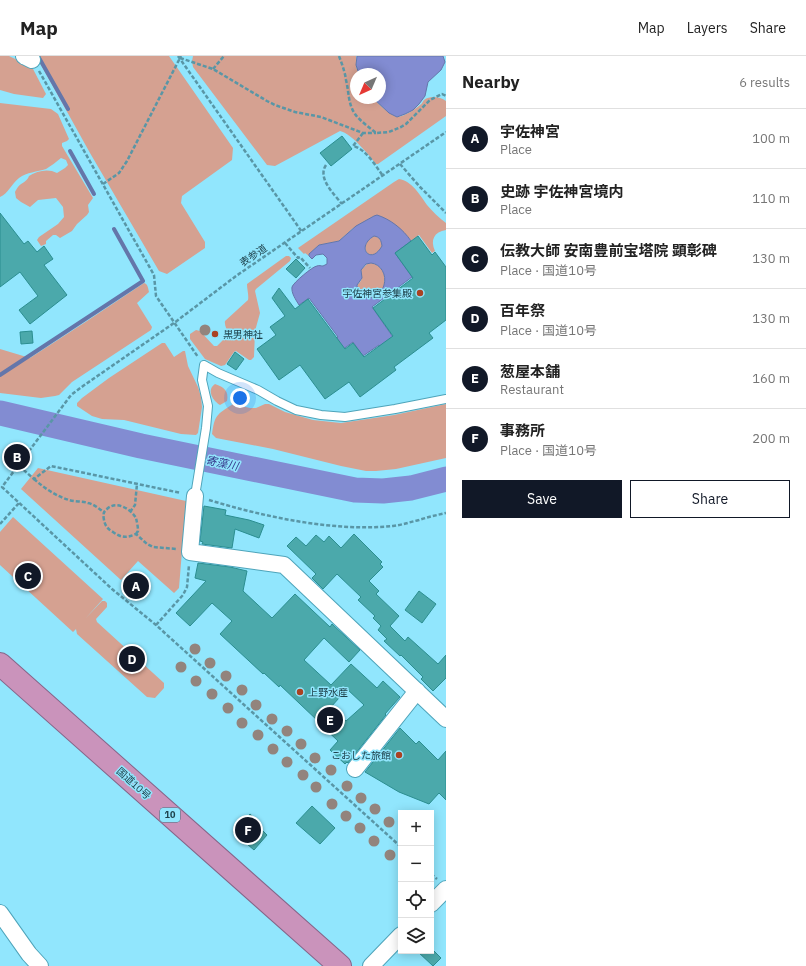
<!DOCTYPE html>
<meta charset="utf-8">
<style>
:root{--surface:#fff;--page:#f6f6f6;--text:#222;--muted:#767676;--line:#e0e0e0;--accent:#111827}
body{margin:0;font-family:"IBM Plex Sans","Noto Sans JP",sans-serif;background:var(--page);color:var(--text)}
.controls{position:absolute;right:12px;bottom:12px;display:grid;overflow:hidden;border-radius:0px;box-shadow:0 2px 10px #0003}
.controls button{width:36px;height:36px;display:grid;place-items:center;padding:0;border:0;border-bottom:1px solid var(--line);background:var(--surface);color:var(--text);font:20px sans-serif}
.compass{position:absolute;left:350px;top:12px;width:36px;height:36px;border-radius:50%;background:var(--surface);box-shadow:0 2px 10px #0003;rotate:224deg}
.you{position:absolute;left:240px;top:342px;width:14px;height:14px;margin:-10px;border:3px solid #fff;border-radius:50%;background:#1a73e8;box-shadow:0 0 0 6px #1a73e833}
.badge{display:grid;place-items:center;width:26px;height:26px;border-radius:50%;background:var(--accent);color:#fff;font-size:13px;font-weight:700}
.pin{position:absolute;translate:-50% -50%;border:2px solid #fff;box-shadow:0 1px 4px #0006}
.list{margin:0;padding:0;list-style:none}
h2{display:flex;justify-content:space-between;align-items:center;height:52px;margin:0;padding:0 16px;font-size:17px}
h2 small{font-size:13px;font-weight:400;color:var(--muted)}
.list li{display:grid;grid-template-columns:26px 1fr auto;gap:12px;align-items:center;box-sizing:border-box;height:60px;padding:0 16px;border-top:1px solid var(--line)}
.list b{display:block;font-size:15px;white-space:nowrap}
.list p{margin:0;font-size:13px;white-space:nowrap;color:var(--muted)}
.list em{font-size:13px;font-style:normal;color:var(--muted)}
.actions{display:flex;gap:8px;padding:12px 16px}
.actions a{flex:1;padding:9px 0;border:1px solid var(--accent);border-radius:0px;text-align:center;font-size:14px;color:var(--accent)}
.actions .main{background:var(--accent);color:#fff}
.icon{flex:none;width:22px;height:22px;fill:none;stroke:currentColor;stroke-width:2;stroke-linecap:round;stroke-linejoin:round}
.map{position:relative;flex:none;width:446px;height:910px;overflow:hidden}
header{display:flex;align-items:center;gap:24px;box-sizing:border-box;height:56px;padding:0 20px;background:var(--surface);border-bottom:1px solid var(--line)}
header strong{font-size:19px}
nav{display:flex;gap:22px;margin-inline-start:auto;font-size:14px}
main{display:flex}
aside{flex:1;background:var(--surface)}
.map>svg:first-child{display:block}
.green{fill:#d5a191}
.water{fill:#828cd2;stroke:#6476aa;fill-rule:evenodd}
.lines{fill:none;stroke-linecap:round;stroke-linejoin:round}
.stream{stroke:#6476aa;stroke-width:4}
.river{stroke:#828cd2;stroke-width:25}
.building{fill:#4ba9ab;stroke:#2b8e90;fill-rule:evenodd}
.service-casing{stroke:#4ea4ba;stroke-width:10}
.minor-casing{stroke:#4ea4ba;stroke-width:18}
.trunk-casing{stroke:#856589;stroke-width:24}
.path{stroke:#5996a6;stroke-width:2.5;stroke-dasharray:4 2;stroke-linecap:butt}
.service{stroke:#fff;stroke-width:8}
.minor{stroke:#fff;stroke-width:16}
.trunk{stroke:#ca93bb;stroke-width:22}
.tree{fill:#92847d}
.poi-dot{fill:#aa4222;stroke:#91e6fd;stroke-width:1.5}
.labels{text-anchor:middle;stroke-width:3;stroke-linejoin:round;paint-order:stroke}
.shield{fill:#91e6fd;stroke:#407280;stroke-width:1}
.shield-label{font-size:9px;font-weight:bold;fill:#1e414b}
.street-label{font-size:10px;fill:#1e414b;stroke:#91e6fd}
.poi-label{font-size:10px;fill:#1e414b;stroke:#91e6fd;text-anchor:end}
.water-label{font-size:11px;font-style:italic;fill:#37398c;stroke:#91e6fd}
</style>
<header>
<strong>Map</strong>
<nav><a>Map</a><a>Layers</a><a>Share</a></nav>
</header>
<main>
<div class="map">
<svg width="446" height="910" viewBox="0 0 446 910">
<rect width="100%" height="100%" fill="#91e6fd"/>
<!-- green -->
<g class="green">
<path d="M0,0h9l23,11 14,27 -3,4 -29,-4 -14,-4z"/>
<path d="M36,0h133l64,92 -1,12 -50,36 -1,7 24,39v6l-38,26 -8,-3 -69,-118z"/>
<path d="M193,0h163v11l3,7h-3v24h16l17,15 8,4c8,-1 17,-7 23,-12 2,-1 3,-4 4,-5 7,-5 16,-3 22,1v15l-68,48h-2c-8,-10 -24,-30 -36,-33l-65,35 -8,-1 -74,-98 -1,-6z"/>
<path d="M0,47l51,6 7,5 11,25 -2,2 -5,2v3l31,52 -5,7 1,7 -2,3 -10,9 -5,7 -12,7 -4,-3h-3l-7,6v3l-5,2 -4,-6 2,-3 19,-13 6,-7 -1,-10 -7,-9 -18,2 -8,7 -9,-5 -5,-4 -1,-6c1,-2 2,-4 3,-5 4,-5 9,-5 11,-11 8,-5 19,-8 28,-3l8,-5 3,-3 -2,-5 -5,-2c-5,4 -10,8 -15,11 -9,3 -19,3 -27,9 -7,5 -11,16 -19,19z"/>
<path d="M399,123c13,2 21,16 28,26 6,7 12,13 19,18v7c-12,2 -16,10 -11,21l-3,2 -13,-18 -8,6 -2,-3 -35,-22 -22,13 -13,12 -20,4 -10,9v2l-4,-3 -1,1 -6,-6 96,-66z"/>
<path d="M374,180c6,1 7,4 8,10 -11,20 -27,1 -8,-10z"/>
<path d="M286,200h3l2,2 -1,3 -34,28 -1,2 5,22 -5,18 -1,26 -3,3h-2l-13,-9 -2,1 -9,13 -4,1 -16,-7 -15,-20v-5l6,-4 4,1 14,15h3l11,-11c0,-5 -4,-9 -3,-14l23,-21c1,-5 -1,-10 -1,-16z"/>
<path d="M371,207c10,1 16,12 13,22 -3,11 -17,17 -26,9 -3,-13 3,-9 4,-17 0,-2 -1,-5 -1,-7l6,-6z"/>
<path d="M144,227c4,1 4,5 5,9l-12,11 15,24 -1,3 -79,52 -13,13 -4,1 -14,2 -41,-5v-44l30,9 57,-37z"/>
<path d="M162,287h3l9,14 9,-6h2l3,15 10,21 3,10 1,10 -4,26 -2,2 -15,-1 -57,-14 -22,-1 -10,-3 -15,-10v-3l5,-5 27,-20z"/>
<path d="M215,328c9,3 14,7 12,17l-7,4c-7,-4 -14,-15 -5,-21z"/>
<path d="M233,348l17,4h6l9,-4h4l16,8 28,8 28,3 53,-8 52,-11v54l-50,11 -20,2h-10l-25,-5 -68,-17 -57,-11 -4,-4c3,-19 4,-19 21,-30z"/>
<path d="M38,412l148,33 -7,87 -5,5 -36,-32 -17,19 -100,-91z"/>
<path d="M13,461l90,82 -18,20 17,-18h3l2,2v4l-11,12 1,3 67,61v5l-9,10 -8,-1 -70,-63 -1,-5 -3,3 -73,-67v-33z"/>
</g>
<!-- water -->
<g class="water">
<path d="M357,0h86l2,6 -4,8 -13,12 -3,14 -6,8 -6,6 -8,4 -8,3 -8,-4 -16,-15h7v-24h-21l-3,-9z"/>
<path d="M377,159c13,4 26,14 34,26l-16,12 17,24 -40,30 23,33 -13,9 -3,-4 -16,11 -10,-14 -18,13 -8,-9 11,-9 -29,-39 -10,7c-3,-5 -8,-12 -7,-18 1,-4 21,-21 25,-21 2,-1 4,0 6,0l4,-2v-6l-4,-4 -7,1 -4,4 -3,-3v-2l10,-9 20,-4 17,-15 18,-10zM374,180c6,1 7,4 8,10 -11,20 -27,1 -8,-10zM371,207c10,1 16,12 13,22 -3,11 -17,17 -26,9l-1,-9 5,-7 -1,-8 5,-6z"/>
</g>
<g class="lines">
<!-- stream -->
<g class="stream">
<path d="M38,0l30,53"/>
<path d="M70,95l24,43"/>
<path d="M0,319l143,-94 -29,-52"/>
</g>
<!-- river -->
<path class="river" d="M0,357l141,33 214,44 28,1 28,-3 35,-9"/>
</g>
<!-- building -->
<g class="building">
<path d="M342,80l10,13 -21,17 -11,-13z"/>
<path d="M0,157l24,31 4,-3 9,11 7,-6 9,13 -9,6 23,30 -37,29 -11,-14 19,-14 -18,-24 -20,15z"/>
<path d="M418,180l14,19 3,-3 11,15v53l-17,13 4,5 -39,29 2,3 -36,27 -11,-15 -24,17 -25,-34 -21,15 -22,-31 19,-14 -6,-8 15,-11 -13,-18 7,-10 16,21 13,-10 37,50 8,-6 11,14 29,-21 -20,-28 40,-30 -18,-25z"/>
<path d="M296,203l9,9 -9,10 -10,-9z"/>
<path d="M32,275l1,12 -12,1 -1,-12z"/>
<path d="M235,296l9,7 -8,11 -9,-6z"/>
<path d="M204,450l22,4 -1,5 24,5 15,5 -5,13 -24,-9 -3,19 -30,-4 1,-2 -3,-1z"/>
<path d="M354,478l28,28 -2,2 3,3 -14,14 10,10 -3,3 23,22 -9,10 15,15 3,-4 30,27 8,-9v23l-13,13 -12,-12 2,-2 -22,-22 -1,1 -16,-15 3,-2 -9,-9 3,-4 -8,-8 2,-2 -17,-16 3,-3 -24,-23 -14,15 -11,-11 4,-4 -29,-28 9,-9 10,9 10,-11 8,7 5,-6 12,12z"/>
<path d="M198,507l32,4 17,4 -4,20 29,27 23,-24 35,33 2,-3 28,26 -11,12 -25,-24 -20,22 27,25 20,-21 26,24 6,-7 17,16 -15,17 1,1 -38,48 -1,-1 -2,2 -15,-14 8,-9 -19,-18v-1l-39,-37 -1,2 -15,-14 -1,1 -43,-40 12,-13 -20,-18 -22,23 -14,-13 30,-32 -11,-3zM347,633l17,16 -18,16 -15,-14z"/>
<path d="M419,535l17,13 -14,19 -17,-13z"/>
<path d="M400,672l16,16 3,-3 19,19 8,-9v49l-7,-7 -10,11 -30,-12 -34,-20z"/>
<path d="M312,750l23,22 -15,16 -24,-21z"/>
<path d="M250,758l11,10 -2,3 8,8 -13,15 -21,-18z"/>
<path d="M417,895h17l7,7 -8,8z"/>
</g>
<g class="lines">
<!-- service casing -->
<g class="service-casing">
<path id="service" d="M195,440l11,-68 2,-22 -6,-26 2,-15 14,8 40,17 19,11 19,9 25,5 24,2 50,-8 51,-10"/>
</g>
<!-- minor casing -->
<g class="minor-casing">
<g id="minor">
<path d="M24,0l8,4"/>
<path d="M195,440l-5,56 94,13 162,154"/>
<path d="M355,713l62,-78"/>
<path d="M431,848l15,-15"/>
<path d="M0,857l29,41 11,12"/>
<path d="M371,910l30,-31"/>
</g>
</g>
<!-- trunk casing -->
<g class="trunk-casing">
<path id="trunk" d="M0,608l340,302"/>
</g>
<!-- path -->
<g class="path">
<path d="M178,0l124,176"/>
<path d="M339,0c3,8 6,16 7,24 3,12 2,24 9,34 5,7 14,13 21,19l13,-1 12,-5 5,-3 24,-24 12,-6 4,2"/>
<path d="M180,2l33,11 54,32 8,4 20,7 26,5 42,16h13"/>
<path d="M213,13l11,-13"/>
<path d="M39,15l115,204 2,21 42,61"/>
<path d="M363,77l-10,13c13,3 22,19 30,30"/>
<path d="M400,108l20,23 26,26"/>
<path d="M326,109c-9,13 8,29 16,39"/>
<path d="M103,128l16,-11 8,-12 54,-105"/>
<path d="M285,187l13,15 2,-1 10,11"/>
<path d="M19,410l15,13 17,-13 130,27"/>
<path d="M34,423c10,9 22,17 35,21 6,2 13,1 19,3 6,1 11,6 16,9"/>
<path d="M209,444c56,17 125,32 184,26 9,-1 17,-4 26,-6 9,-3 18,-5 27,-7"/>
<path d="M130,456l5,-7 2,-21"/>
<path d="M0,468l19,-21"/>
<path d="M136,478l2,-3c0,-4 -1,-9 -2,-13 -5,-9 -20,-18 -29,-9 -4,3 -4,6 -3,11 1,6 4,9 9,12 8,6 14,6 23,2l11,10 6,3 24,2"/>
<path d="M156,569l27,-30 4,-8 2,-22"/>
<path d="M401,791l-245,-222 -44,-36 -110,-102 69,-92 12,-9 91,-63 62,-47 210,-144"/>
<path d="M431,818l6,5"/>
</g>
<!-- service -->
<use href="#service" class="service"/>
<!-- minor -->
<use href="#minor" class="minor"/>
<!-- trunk -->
<use href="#trunk" class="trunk"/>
</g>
<!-- trees -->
<g class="tree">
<circle cx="205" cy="274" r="5.5"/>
<circle cx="195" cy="593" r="5.5"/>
<circle cx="210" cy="607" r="5.5"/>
<circle cx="181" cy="611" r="5.5"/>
<circle cx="226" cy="620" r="5.5"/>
<circle cx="196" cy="625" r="5.5"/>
<circle cx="242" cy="634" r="5.5"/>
<circle cx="212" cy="638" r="5.5"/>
<circle cx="256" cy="649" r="5.5"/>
<circle cx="228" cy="652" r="5.5"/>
<circle cx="272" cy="663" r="5.5"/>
<circle cx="242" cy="667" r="5.5"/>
<circle cx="287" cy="675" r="5.5"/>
<circle cx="258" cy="679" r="5.5"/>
<circle cx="301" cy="688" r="5.5"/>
<circle cx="273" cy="693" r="5.5"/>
<circle cx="315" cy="702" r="5.5"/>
<circle cx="287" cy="706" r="5.5"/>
<circle cx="331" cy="714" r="5.5"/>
<circle cx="303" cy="719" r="5.5"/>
<circle cx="347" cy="730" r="5.5"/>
<circle cx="316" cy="731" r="5.5"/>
<circle cx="361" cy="742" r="5.5"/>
<circle cx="332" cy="748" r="5.5"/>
<circle cx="375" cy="753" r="5.5"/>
<circle cx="346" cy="760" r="5.5"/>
<circle cx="389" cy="766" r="5.5"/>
<circle cx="360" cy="772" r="5.5"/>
<circle cx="374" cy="785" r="5.5"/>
<circle cx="390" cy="799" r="5.5"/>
</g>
<!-- markers -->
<g class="poi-dot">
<circle cx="420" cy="237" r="4"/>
<circle cx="215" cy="278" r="4"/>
<circle cx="300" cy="636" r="4"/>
<circle cx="399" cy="699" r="4"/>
</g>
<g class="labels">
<!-- shield labels -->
<rect class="shield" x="160" y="752" width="20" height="14" rx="3"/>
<g class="shield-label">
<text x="170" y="762">10</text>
</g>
<!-- street labels -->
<g class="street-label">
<text transform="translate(253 199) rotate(-34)" y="4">表参道</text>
<text transform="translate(134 727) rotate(42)" y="4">国道10号</text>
</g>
<!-- poi labels -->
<g class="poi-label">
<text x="412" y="241">宇佐神宮参集殿</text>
<text x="223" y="282" text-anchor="start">黒男神社</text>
<text x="308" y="640" text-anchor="start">上野水産</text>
<text x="391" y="703">こおした旅館</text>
</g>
<!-- water labels -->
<g class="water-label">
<text transform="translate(222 407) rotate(12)" y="4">寄藻川</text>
</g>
</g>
</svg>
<div class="controls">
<button>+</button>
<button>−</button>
<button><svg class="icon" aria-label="locate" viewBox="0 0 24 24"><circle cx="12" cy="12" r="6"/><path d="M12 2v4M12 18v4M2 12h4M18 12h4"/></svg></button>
<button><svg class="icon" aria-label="layers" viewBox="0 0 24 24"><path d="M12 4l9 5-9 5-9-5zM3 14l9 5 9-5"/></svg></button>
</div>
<svg class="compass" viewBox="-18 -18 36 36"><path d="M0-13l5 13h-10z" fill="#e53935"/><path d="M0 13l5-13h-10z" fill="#767676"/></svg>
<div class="you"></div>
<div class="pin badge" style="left:136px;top:530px">A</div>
<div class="pin badge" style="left:17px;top:401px">B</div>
<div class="pin badge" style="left:28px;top:520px">C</div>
<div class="pin badge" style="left:132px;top:603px">D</div>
<div class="pin badge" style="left:330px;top:664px">E</div>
<div class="pin badge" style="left:248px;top:774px">F</div>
</div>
<aside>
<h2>Nearby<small>6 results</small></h2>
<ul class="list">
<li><span class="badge">A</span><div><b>宇佐神宮</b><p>Place</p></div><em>100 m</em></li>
<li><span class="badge">B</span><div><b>史跡 宇佐神宮境内</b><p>Place</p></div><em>110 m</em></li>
<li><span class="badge">C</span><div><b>伝教大師 安南豊前宝塔院 顕彰碑</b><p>Place · 国道10号</p></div><em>130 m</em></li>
<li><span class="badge">D</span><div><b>百年祭</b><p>Place · 国道10号</p></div><em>130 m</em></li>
<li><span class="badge">E</span><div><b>葱屋本舗</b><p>Restaurant</p></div><em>160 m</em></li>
<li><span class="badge">F</span><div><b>事務所</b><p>Place · 国道10号</p></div><em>200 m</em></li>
</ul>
<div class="actions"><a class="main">Save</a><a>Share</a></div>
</aside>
</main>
